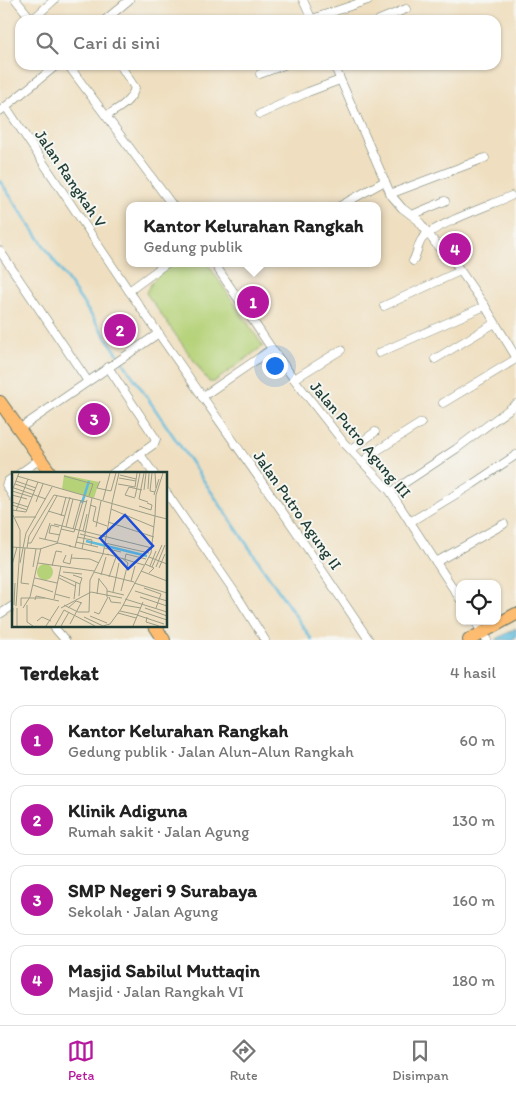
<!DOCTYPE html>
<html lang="id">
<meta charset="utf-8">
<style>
:root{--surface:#fff;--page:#f2f2f2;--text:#222;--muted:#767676;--line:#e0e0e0;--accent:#b5179e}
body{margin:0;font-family:Itim,sans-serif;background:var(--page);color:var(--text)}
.controls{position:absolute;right:15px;bottom:15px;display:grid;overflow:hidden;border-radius:10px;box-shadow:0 1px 4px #0004}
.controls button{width:45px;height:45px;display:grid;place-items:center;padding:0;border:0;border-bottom:1px solid var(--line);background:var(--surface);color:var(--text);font:25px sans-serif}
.you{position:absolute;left:274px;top:365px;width:18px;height:18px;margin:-12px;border:4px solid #fff;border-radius:50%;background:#1a73e8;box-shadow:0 0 0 8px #1a73e833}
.badge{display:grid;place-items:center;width:32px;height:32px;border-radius:50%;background:var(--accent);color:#fff;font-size:16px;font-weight:700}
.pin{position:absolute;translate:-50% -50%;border:2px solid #fff;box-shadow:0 1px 5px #0006}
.popup{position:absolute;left:126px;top:202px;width:255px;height:65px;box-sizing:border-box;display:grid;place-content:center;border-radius:10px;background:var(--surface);filter:drop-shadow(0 1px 4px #0005);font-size:16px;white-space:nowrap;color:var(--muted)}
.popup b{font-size:19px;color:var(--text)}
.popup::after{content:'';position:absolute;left:50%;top:100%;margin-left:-10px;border:10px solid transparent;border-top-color:var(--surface)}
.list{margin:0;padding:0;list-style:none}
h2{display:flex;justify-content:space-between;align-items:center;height:65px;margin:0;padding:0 20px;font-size:21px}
h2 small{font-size:16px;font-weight:400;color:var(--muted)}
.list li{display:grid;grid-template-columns:32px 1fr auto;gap:15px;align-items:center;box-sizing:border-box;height:70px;margin:0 10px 10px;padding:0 10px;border:1px solid var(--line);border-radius:15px}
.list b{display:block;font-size:19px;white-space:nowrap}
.list p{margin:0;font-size:16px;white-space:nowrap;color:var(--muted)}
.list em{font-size:16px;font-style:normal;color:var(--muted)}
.icon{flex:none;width:28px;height:28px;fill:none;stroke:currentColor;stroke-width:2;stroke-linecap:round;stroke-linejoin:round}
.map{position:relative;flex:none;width:516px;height:640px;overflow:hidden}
.search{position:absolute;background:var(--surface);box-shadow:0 1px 4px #0004;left:15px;right:15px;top:15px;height:55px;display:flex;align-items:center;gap:12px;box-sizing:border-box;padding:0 18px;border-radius:15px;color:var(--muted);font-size:19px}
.sheet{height:385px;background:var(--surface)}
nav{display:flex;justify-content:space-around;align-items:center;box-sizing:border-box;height:70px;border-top:1px solid var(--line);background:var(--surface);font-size:14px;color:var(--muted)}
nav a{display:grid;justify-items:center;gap:2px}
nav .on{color:var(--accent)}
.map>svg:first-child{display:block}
.green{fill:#b5d278;stroke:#6a8856}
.water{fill:#5fbbdd;stroke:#3f7c88}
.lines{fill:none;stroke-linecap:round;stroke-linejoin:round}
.stream{stroke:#5fbbdd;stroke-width:2.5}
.street-casing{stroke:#687665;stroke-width:9}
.primary-casing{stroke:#687665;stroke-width:14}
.street{stroke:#fff;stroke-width:8}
.primary{stroke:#fdbc6f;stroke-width:12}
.labels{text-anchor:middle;stroke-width:4;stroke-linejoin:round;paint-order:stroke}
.street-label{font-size:16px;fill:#1f3d34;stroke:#f6f6f2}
.inset-river{fill:none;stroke:#5fbbdd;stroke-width:2.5}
.inset-road{fill:none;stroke:#9c9e88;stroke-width:1}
.view{fill:#1d4ed8;fill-opacity:0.15;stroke:#1d4ed8;stroke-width:2.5}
.inset-edge{fill:none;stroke:#1f3d34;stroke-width:2.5}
</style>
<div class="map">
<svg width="516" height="640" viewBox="0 0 516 640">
<rect width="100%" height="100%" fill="#f6f6f2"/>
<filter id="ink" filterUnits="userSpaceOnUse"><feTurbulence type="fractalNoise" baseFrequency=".02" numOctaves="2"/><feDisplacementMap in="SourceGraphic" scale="10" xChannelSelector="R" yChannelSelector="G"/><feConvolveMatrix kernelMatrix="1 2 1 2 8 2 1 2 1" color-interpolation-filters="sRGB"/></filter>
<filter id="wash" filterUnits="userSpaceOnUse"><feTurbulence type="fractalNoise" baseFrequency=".0096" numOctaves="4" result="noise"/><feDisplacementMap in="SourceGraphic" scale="20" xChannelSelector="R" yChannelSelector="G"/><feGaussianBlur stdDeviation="1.12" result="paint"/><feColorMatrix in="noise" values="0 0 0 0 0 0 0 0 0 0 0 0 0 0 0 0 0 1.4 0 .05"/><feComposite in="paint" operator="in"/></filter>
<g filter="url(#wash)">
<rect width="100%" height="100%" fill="#efdfc0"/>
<!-- green -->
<path class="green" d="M207,263l56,83 -49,36h-5l-63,-89c5,-12 19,-27 32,-30 8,-2 20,0 29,0z"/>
<!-- water -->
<path class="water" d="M516,628v9l-5,3h-16z"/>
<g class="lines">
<!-- stream -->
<path class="stream" d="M0,181l312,459"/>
</g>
</g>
<g filter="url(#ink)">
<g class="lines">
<!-- street casing -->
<g class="street-casing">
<g id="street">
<path d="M16,0l16,20 22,-20"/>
<path d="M303,0l9,20"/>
<path d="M312,19l56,-19"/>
<path d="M105,20l24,-20"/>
<path d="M379,20l27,-11"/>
<path d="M68,65l105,141"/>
<path d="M334,65l57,130 11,13 16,12 24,32 13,11 30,43 31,51"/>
<path d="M260,74l24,-9"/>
<path d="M6,107l123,184 162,233 78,116"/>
<path d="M0,111l57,-46"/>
<path d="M260,114l48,-22 32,-12"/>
<path d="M106,116c13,-8 24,-13 29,-28l-15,-23"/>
<path d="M390,194l95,-36"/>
<path d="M340,206l45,-25"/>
<path d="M412,215l33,-14"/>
<path d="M0,251l87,129"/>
<path d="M413,261c4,-7 5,-17 9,-22 11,-14 69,-34 89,-43"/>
<path d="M214,263l58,86 22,30 50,64 46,48 70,108"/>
<path d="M129,291l38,-28"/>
<path d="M384,306l76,-35"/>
<path d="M379,353l106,-47"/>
<path d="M435,359l60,-36"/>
<path d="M108,367l48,72 -2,5 -14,10"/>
<path d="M294,379l47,-29"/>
<path d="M202,397l70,-48"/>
<path d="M443,403l73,-44"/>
<path d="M19,429l140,-96"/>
<path d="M351,450l24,-18"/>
<path d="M363,462l7,-7 51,-32"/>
<path d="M19,474l21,-15"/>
<path d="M112,474l28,-20 14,20"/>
<path d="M14,477l-6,4 -2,4 8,13"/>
<path d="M166,492l68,99 31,49"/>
<path d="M391,492l65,-43 60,-45"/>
<path d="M410,522l63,-38 43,-29"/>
<path d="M436,562l68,-38"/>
<path d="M0,614l14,-9"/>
<path d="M475,621l12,19"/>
<path d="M53,626l12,14"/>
</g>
</g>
<!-- primary casing -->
<g class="primary-casing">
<g id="primary">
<path d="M0,402l51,72"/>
<path d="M155,626l9,14"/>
<path d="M469,640l47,-26"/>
</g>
</g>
<!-- street -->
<use href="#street" class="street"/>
<!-- primary -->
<use href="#primary" class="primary"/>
</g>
</g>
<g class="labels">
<!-- street labels -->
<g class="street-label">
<text transform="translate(71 178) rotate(56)" y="6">Jalan Rangkah V</text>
<text transform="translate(361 439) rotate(50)" y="6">Jalan Putro Agung III</text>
<text transform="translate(298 510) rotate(55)" y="6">Jalan Putro Agung II</text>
</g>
</g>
<!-- overview -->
<g transform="translate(12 472)">
<rect width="155" height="155" fill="#efdfc0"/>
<path d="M52,3l35,7 -5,16 -32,-9zM25 100a8 8 0 1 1 16 0a8 8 0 1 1-16 0Z" fill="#b5d278"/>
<path class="inset-river" d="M70,31l7,-22M74,69l61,15"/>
<path class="inset-road" d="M132,1l-5,26 9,3M140,1l-2,18 5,1M143,1l1,15M108,3l16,4M5,4l138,40 1,-21 7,-22M52,4l29,8 -4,12M107,6l17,3M4,9l20,7M88,9l-3,7 14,3 5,-18M3,12l20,7M106,12l17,3 2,-14M2,16l32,11M136,17l1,-16M132,18l2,-17M0,19l20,6M0,19l7,-18M0,23l15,4M142,23l5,-16M123,25l5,-24M123,26l-10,-3 4,-8 13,3M91,28l7,-27M0,30l16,5M24,30l7,-18M100,31l7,-30M0,33l15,5M78,33l6,2 -3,14 14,5M127,34l12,4 1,-5 -5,-2M99,37l43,18M0,38l14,2 12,-30M4,39l12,-32M36,39l17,5M1,43l7,15v17M49,44l5,-19M3,45h21M96,50l46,15M42,52l98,24M47,55l-8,-2 -2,8 11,2M54,55l7,-28M84,55l5,-26M49,57l13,3 1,-3M61,57l8,-29M63,57l8,-28M71,59l4,-17M68,62l19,5M65,65l15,3 -1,5M27,66l18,4M33,67l5,-16M64,70l22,5M16,71h3l26,-47M93,71l44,10M45,72l13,-47M57,74l40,9M0,75l28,2 18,-6 13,3M63,75l12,-47M13,76l-4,35 8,1M15,76l2,-12 25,-41 33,7M92,76l17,4M70,77l10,-51M91,82l9,-50M95,82l37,11M54,83l-3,7 7,2 2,-10M137,85l18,7M59,86l19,1 9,4M113,87l1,-5 20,5M8,91l6,-30 26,-46M26,91l56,8M133,92l9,4 -5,5M0,93l5,-18M40,94l4,-15 6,1M138,94l6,-15M21,95l3,-18M140,95l10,-22M144,95l9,-22M147,96l6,-14M129,99l26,10M51,100l19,2M82,100l40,10M47,103l21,9 -1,12M61,103l9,3 -2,6M89,103l5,-18M97,105l7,-20M23,106l22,5M47,106l16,8M87,107l8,10v8M119,109l4,-15M122,111l33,10M21,113l20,7M132,116l17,6 -5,14M95,119l17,4M109,119l7,-28 -6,-5M123,119l32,10M79,120l31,6M101,120l6,-29M43,122l15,4M85,122l2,-16M97,125l2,5 10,1M128,125l27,9M42,127l7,-33M62,127l2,-17M113,127l42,13M23,128l1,-4 23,5M2,133l1,-22M15,133v17l6,4M52,133l14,7h11l1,-32 13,-26M111,133l18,3M4,134l4,-59M9,134v-8h24M11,136l7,-11 11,-49M49,136l30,-16M56,136l8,-7 6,2M133,136l22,8M108,139l18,4M128,139l27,9M82,140l5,2 9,-17M106,141l18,5M125,143l27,9M78,144l17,7M72,145l19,9M135,145l-1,5 13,4M25,149l5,-4 9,4M0,151l1,-15M58,152l11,-21M5,154v-18M34,154l13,-20M43,154l9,-16 31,16M49,154l8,-14M91,154l7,-2 11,-15 30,-56 4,-37 12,3M121,154l10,-24"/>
<path class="view" d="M113,43l28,31 -25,23 -28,-31z"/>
<rect width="155" height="155" class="inset-edge"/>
</g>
</svg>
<div class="controls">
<button><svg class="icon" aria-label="locate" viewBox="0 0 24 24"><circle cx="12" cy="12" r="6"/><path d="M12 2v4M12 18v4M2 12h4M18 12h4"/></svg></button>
</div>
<div class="you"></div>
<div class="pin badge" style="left:253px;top:302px">1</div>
<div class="popup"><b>Kantor Kelurahan Rangkah</b>Gedung publik</div>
<div class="pin badge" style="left:120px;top:330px">2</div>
<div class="pin badge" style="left:94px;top:419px">3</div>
<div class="pin badge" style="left:455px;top:249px">4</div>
<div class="search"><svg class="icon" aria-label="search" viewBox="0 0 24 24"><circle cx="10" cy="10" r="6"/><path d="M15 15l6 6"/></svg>Cari di sini</div>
</div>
<section class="sheet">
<h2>Terdekat<small>4 hasil</small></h2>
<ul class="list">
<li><span class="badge">1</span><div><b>Kantor Kelurahan Rangkah</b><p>Gedung publik · Jalan Alun-Alun Rangkah</p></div><em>60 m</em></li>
<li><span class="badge">2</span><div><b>Klinik Adiguna</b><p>Rumah sakit · Jalan Agung</p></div><em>130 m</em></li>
<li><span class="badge">3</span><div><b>SMP Negeri 9 Surabaya</b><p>Sekolah · Jalan Agung</p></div><em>160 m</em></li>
<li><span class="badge">4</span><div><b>Masjid Sabilul Muttaqin</b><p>Masjid · Jalan Rangkah VI</p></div><em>180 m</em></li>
</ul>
</section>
<nav>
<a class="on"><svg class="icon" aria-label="map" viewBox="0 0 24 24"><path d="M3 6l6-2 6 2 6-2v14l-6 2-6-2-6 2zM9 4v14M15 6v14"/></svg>Peta</a>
<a><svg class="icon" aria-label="directions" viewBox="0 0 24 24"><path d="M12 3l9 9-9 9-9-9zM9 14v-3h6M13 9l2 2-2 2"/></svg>Rute</a>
<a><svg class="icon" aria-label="saved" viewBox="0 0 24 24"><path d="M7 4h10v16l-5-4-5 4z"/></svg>Disimpan</a>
</nav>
